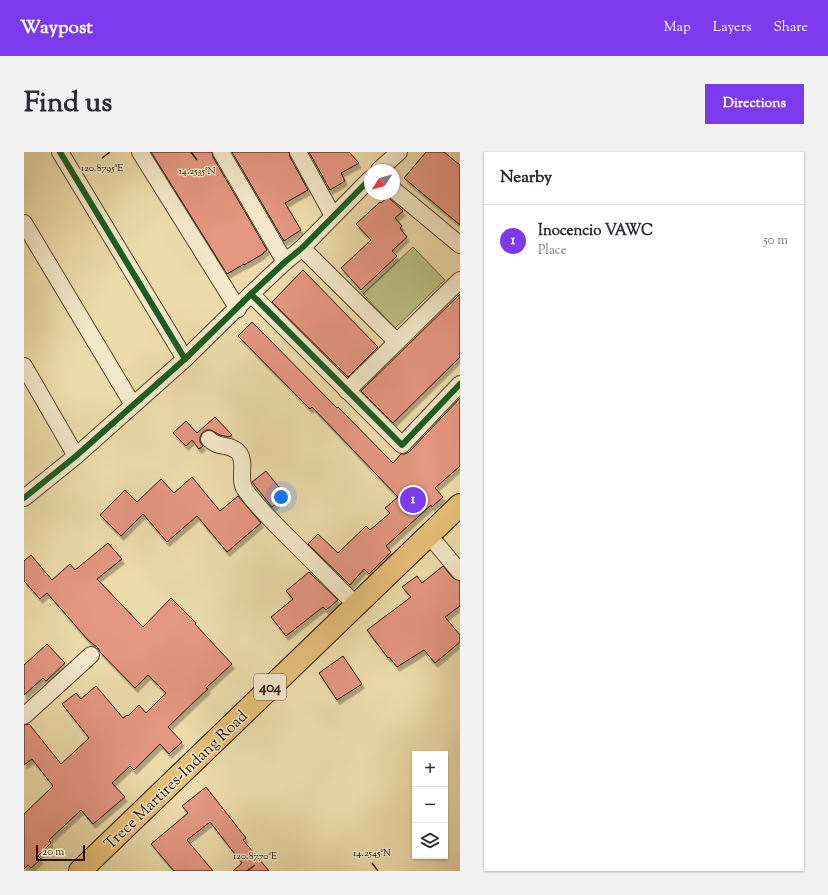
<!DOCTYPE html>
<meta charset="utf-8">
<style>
:root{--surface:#fff;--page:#f2f2f3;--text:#2b2b33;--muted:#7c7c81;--line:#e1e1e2;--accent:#7c3aed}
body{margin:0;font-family:"Sorts Mill Goudy",serif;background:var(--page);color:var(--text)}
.controls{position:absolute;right:12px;bottom:12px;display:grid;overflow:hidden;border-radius:0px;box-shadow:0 1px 3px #0004}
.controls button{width:36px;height:36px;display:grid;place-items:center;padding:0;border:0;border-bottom:1px solid var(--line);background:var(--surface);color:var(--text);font:20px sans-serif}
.compass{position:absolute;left:340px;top:12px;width:36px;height:36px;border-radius:50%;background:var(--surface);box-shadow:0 1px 3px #0004;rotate:234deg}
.scale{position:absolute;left:12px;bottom:10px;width:49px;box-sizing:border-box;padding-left:4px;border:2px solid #251305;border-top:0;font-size:11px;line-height:14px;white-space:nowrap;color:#251305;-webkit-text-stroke:3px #f3e8c8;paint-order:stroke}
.you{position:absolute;left:257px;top:345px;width:14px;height:14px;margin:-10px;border:3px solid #fff;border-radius:50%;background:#1a73e8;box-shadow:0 0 0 6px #1a73e833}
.badge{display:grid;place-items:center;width:26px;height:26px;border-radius:50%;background:var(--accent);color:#fff;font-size:13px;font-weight:700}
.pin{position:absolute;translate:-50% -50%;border:2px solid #fff;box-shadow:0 1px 4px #0006}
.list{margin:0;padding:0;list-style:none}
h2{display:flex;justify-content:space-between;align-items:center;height:52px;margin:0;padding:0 16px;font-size:17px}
h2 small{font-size:13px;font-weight:400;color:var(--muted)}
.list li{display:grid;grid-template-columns:26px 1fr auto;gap:12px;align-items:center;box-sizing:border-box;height:72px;padding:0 16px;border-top:1px solid var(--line)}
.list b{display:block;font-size:15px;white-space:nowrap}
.list p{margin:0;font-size:13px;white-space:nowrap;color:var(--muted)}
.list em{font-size:13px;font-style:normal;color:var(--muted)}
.icon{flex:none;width:22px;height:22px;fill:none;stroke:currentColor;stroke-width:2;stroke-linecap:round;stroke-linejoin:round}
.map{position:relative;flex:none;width:436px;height:719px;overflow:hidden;border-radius:0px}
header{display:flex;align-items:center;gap:24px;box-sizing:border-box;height:56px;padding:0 20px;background:var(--accent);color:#fff}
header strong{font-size:19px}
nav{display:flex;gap:22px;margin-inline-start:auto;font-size:14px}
.intro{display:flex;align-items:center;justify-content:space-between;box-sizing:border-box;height:96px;padding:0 24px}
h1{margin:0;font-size:28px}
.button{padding:10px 18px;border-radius:0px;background:var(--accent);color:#fff;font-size:14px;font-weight:700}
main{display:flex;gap:24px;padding:0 24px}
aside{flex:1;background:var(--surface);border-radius:0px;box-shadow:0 1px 3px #0004}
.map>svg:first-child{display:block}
.green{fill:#bcbf86;stroke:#706946}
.building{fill:#e59781;stroke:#251305;filter:url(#shadow)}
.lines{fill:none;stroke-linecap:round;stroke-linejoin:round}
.minor-casing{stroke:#57452e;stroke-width:18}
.primary-casing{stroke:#251305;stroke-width:24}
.minor{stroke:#f3e8c8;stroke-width:16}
.primary{stroke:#e6be76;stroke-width:22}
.cycleway-casing{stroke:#f3e8c8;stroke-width:8}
.cycleway{stroke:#1b5e20;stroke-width:6}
.ticks{fill:none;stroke:#251305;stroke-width:1.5}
.labels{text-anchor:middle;stroke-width:3;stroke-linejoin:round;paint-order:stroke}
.shield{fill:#f3e8c8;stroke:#635340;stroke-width:1}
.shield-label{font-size:15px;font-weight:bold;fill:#251305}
.street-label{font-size:16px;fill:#251305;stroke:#f3e8c8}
.ticks-label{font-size:10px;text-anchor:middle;fill:#251305;stroke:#f3e8c8;stroke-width:3;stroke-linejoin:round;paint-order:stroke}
</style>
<header>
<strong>Waypost</strong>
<nav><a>Map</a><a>Layers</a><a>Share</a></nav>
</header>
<div class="intro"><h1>Find us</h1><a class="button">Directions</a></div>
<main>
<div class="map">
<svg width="436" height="719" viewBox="0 0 436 719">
<defs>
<filter id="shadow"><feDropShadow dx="2.5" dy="4.5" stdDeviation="0" flood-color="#0004"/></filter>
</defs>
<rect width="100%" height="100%" fill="#eddbab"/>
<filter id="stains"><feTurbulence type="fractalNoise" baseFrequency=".005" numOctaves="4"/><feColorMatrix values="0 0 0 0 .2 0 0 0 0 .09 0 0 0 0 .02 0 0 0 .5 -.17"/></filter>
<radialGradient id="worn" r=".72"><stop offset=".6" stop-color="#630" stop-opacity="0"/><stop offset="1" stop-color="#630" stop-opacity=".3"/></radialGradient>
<!-- green -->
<path class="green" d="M389,95l32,33 -50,48 -32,-34z"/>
<!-- building -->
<g class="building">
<path d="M127,0h61l1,5 54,93 -4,3v1l-19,11v-1l-17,10z"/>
<path d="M208,0h57l1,5 18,33 -23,13 16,27 -17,11z"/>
<path d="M285,0h40l10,11 -18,10 4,8 -15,9z"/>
<path d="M402,0h18l16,13v60l-56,-47z"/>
<path d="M364,45l15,14 -8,7 7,8 -2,2 7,9 -15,14 5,5 -36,34 -20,-22 30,-28 -15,-16 24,-22 1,1z"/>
<path d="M279,118l75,77 -30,30 -76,-75z"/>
<path d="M436,142v63l-67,66 -32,-32z"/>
<path d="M228,170l85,86 1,-1 55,56 8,-9h4l4,-2 51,-54v68l-25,22 8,9 -11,10 -1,-2 -45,41 5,6 -22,22 -5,-5 -14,16 -42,-41 10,-10 20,19 28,-27 4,4 20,-17 -5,-5 13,-11 -86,-90 -2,2 -7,-7 -65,-66z"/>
<path d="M191,265l17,18 -3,2 -9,-2 -9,-5h-5l-4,3 -2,4v5l3,4 -4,3 -7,-9 -6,6 -13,-13 13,-12 11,12z"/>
<path d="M242,319l20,25 -14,11 -20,-25z"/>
<path d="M168,325l28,34 18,-15 23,27 -34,29 -30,-36 -30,26 -24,-28 -22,22 -21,-21 25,-25 12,12 24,-23 13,14z"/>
<path d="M84,391l14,16 -25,20 46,48 28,-29 25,25 -1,1 37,40 -26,24 2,1 -11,10 -29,28 14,15 -13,12 -9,-10 -26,26 -4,-4 -18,17 13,14 -32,27 -12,-14 -32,30 2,3 -13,13 3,3 -10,9 -3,-3 -4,4v-55l29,-28 -21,-27 -8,6v-40l5,-1 32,40 28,-26 -27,-34 14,-11 5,6 15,-13 27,32 4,-3 1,1 11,-11 7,8 20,-20 -18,-18 -13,13 -35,-36 -2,-4 -10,-8 -41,-47 -7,6 -16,-18v-20l7,-6 21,25 18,-16 5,6z"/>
<path d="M419,414l10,12 7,3v25l-15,11 15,18v7l-25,21 -11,-13 -27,17 -8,-10 -1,1 -21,-28 44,-33 -9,-10 15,-11 5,7z"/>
<path d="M285,420l29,28 -12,10 -3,-3 -37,29 -15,-19 22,-18 -7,-8z"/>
<path d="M23,492l18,19 -19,18 -3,-3 -19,17v-30z"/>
<path d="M319,504l19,28 -25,16 -18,-27z"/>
<path d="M182,635l40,51 -3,2 26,31h-36l9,-8 -32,-41 -23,18 26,31h-39l-23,-27 37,-31 -6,-7z"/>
</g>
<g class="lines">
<!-- minor casing -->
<g class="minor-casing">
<g id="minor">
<path d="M36,0l125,207"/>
<path d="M116,0l98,157"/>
<path d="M197,0l64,110"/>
<path d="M274,0l35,64"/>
<path d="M355,18l20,-18"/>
<path d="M370,38l66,55"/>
<path d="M0,71l109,182"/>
<path d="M278,96l95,94"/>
<path d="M227,142l151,151 58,-61"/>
<path d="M0,214l52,90"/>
<path d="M323,239l113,-111"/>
<path d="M185,287c9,10 22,4 30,14 8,11 -2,27 7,38 13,18 30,34 45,49 22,22 43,43 65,65"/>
<path d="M0,346l52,-42 109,-97 66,-65 34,-32 17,-14 68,-69"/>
<path d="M405,383l31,37"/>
<path d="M0,564l67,-61"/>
</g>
</g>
<!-- primary casing -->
<g class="primary-casing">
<path id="primary" d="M56,719l380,-366"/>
</g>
<!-- minor -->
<use href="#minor" class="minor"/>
<!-- primary -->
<use href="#primary" class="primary"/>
<!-- cycleway casing -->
<g class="cycleway-casing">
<g id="cycleway">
<path d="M36,0l125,207"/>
<path d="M227,142l151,151 58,-61"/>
<path d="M0,346l52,-42 109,-97 66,-65 34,-32 17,-14 68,-69"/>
</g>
</g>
<!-- cycleway -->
<use href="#cycleway" class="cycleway"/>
</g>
<!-- ticks -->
<path class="ticks" d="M167,0l6,8M78,6l8,-6M348,711l6,8M223,719l8,-6"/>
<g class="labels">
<!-- shield labels -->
<rect class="shield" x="230" y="522" width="32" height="26" rx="3"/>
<g class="shield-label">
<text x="246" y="540">404</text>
</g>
<!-- street labels -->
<g class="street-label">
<text transform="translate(151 627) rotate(-44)" y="6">Trece Martires-Indang Road</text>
</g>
</g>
<g class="ticks-label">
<text x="78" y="19">120.8795°E</text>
<text x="173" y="22">14.2535°N</text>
<text x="348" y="704">14.2545°N</text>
<text x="231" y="707">120.8770°E</text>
</g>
<rect width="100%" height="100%" filter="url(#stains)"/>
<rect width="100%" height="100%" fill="url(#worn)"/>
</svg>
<div class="controls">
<button>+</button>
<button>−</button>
<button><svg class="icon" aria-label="layers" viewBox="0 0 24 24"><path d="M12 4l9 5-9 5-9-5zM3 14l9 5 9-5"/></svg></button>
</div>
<svg class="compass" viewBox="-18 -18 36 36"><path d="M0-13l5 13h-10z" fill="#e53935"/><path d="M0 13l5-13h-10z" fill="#7c7c81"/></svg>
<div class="scale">20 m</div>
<div class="you"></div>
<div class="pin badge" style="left:389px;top:348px">1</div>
</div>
<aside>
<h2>Nearby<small></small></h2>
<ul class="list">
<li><span class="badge">1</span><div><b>Inocencio VAWC</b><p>Place</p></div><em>50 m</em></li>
</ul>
</aside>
</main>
